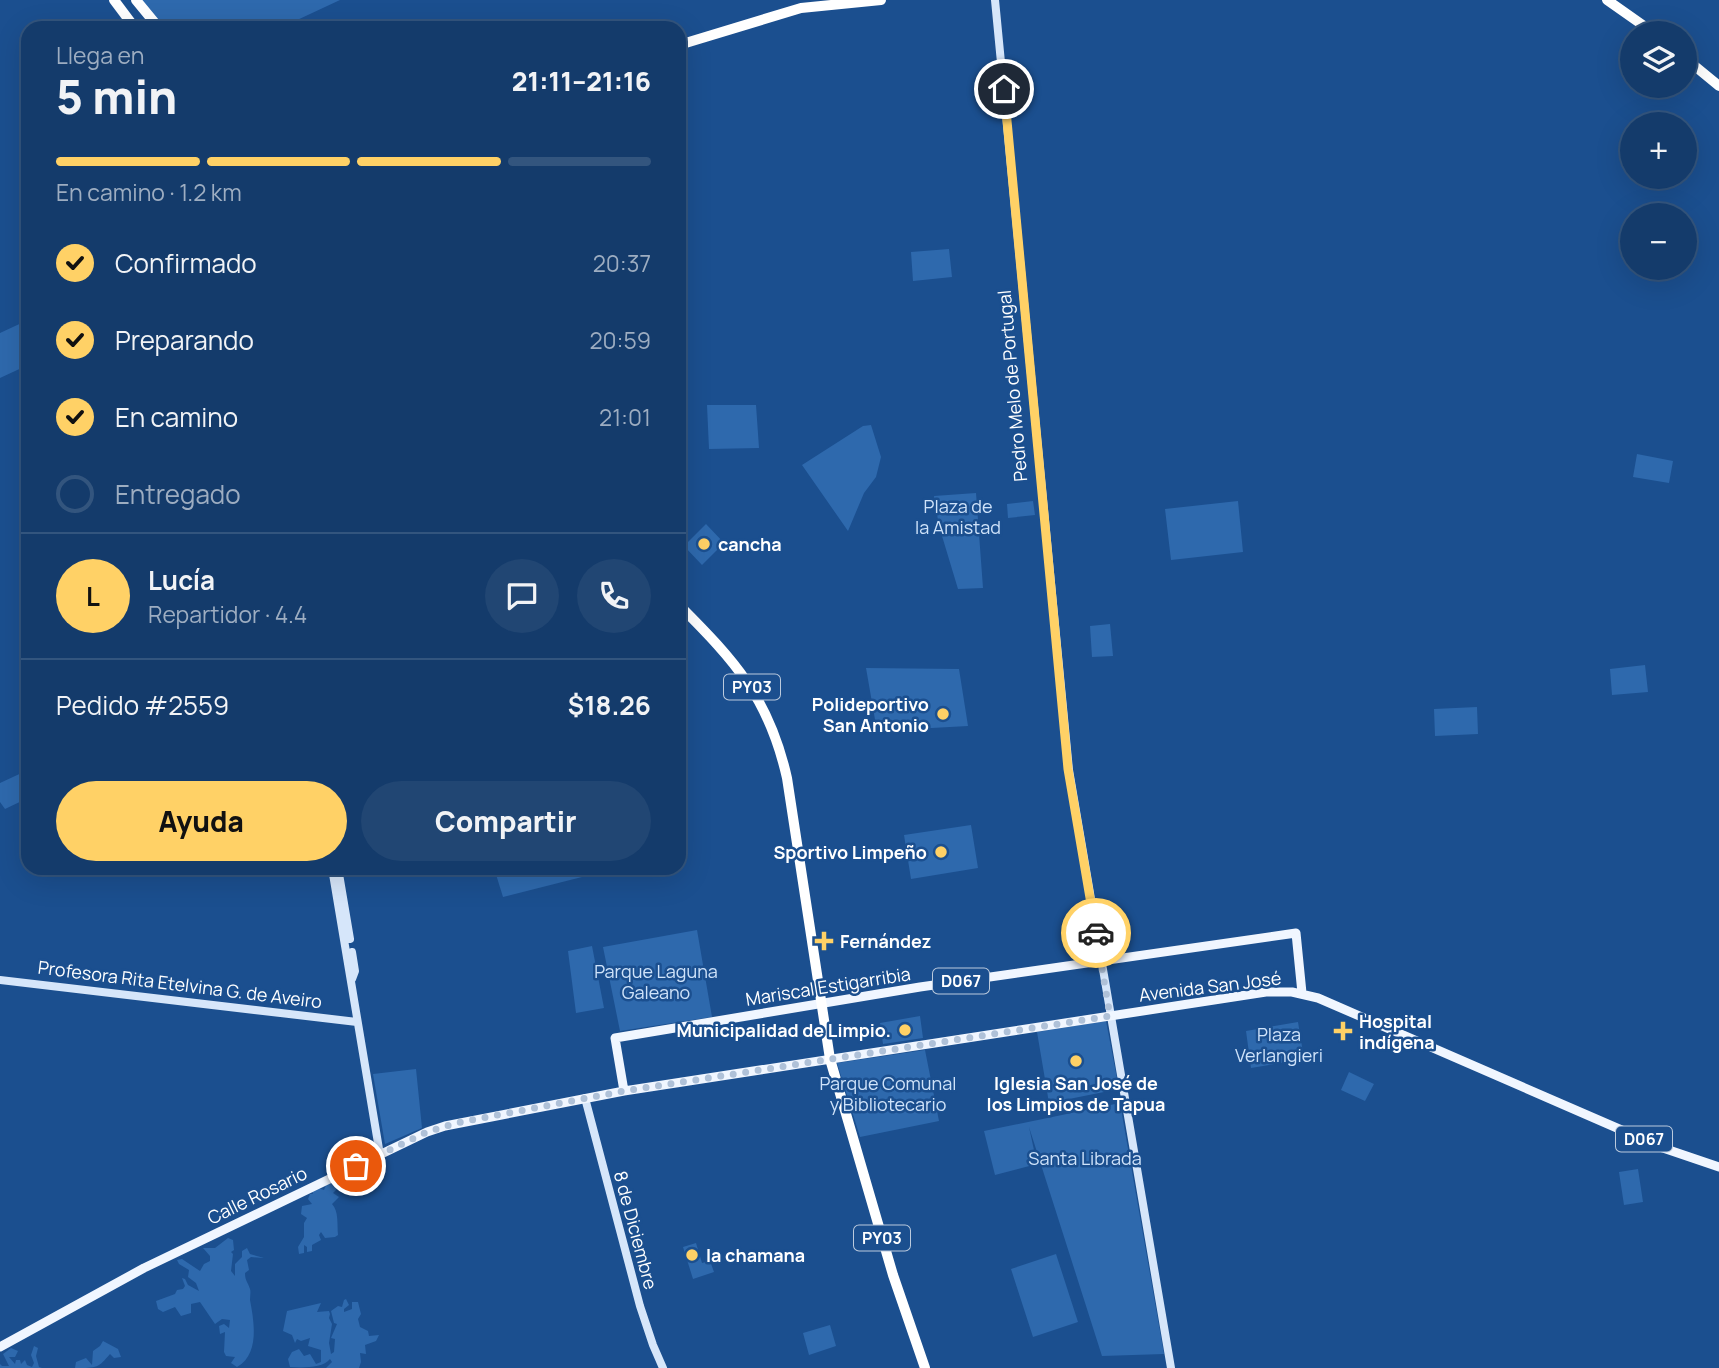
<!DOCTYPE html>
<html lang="es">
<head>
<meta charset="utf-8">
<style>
	body { margin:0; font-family:Manrope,sans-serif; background:#214673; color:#f1f3f6; height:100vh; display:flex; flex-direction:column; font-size:26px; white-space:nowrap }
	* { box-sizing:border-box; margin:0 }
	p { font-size:23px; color:#9dadc1 }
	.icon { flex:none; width:38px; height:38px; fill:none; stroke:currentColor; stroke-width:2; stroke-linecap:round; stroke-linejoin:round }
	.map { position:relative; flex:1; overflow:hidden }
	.drawer { position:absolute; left:21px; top:21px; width:665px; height:854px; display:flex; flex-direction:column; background:#143b6b; border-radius:21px; box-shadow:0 7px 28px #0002,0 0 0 2px #33557e }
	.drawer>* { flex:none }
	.buttons { position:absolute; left:1620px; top:21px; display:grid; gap:14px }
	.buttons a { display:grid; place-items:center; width:77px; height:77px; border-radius:50%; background:#143b6b; box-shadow:0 7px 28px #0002,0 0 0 2px #33557e; font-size:35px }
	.pin { position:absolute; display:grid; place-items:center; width:60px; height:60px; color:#fff; margin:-30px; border:4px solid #fff; border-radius:50%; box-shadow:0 2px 7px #0007 }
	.courier { position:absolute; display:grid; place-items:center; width:70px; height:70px; margin:-35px; border:5px solid #ffd166; border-radius:50%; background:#fff; color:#222; box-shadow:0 2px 9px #0007 }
	.headline em { font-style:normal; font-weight:800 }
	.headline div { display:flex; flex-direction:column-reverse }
	.headline { display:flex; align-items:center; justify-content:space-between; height:119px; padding:0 35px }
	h1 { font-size:46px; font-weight:800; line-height:52px }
	.bar { display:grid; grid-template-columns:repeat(4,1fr); gap:10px 7px; align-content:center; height:84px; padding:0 35px }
	.bar i { height:9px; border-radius:5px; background:#33557e }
	.bar .active { background:#ffd166 }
	.bar p { grid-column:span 4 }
	.line { display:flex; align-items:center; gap:18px; padding:0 35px; border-top:2px solid #33557e }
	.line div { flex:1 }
	.round { display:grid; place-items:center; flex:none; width:74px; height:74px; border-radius:37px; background:#214673 }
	ol { padding:0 35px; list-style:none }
	li { display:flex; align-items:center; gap:21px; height:77px }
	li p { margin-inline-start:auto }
	li .icon { padding:7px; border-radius:50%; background:#ffd166; color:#111; stroke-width:4 }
	li:last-child { color:#9dadc1 }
	li i { width:38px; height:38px; border:4px solid #33557e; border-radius:50% }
	.primary-button { display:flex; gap:14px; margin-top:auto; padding:14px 35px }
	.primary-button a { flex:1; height:80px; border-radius:42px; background:#ffd166; color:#111; font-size:28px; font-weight:800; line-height:80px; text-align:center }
	.primary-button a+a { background:#214673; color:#f1f3f6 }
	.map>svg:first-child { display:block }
	.green { fill:#2e69ad }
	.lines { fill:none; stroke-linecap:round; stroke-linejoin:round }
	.secondary { stroke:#d6e6fa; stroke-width:8 }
	.primary { stroke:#f0f6ff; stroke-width:9 }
	.highway { stroke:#fff; stroke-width:10 }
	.done { stroke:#afc1d8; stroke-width:7; stroke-dasharray:0 12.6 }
	.route { stroke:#ffd166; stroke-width:9 }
	.poi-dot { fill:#ffd166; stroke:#1b4f8f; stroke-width:2.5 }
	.labels { text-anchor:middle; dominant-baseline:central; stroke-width:5; stroke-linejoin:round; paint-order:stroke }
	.shield { fill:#1b4f8f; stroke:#bbcadd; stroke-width:2 }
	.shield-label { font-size:16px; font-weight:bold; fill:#fff }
	.street-label { font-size:18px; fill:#fff; stroke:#1b4f8f }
	.park-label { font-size:18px; fill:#cfe3fa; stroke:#1b4f8f }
	.poi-label { font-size:18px; font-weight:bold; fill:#fff; stroke:#1b4f8f; text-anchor:start }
</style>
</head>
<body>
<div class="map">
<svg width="1719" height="1368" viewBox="0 0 1719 1368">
	<rect width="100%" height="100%" fill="#1b4f8f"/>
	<path class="green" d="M 142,0 L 340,0 L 280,28 L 163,28 Z
		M 949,249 L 952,277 L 913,281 L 911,252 Z
		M 28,320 L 28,365 L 0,378 L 0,333 Z
		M 707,405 L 756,405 L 759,448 L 709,449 Z
		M 871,425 L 881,457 L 876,477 L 864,493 L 848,531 L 802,465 L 863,426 Z
		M 1637,454 L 1673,461 L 1669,483 L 1633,477 Z
		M 976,493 L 983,588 L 958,589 L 939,526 L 934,496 Z
		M 1033,501 L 1035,515 L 1008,518 L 1007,504 Z
		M 1238,501 L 1243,552 L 1171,560 L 1165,509 Z
		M 706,524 L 724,543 L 702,565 L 684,546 Z
		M 1110,624 L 1113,656 L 1092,657 L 1090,626 Z
		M 1645,665 L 1648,692 L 1612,695 L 1610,669 Z
		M 866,668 L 959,669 L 968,726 L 877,731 Z
		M 1477,707 L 1478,734 L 1435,736 L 1434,709 Z
		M 28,770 L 28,798 L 5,809 L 0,802 L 0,783 Z
		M 971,825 L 978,868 L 911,879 L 904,835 Z
		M 494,868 L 580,868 L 582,877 L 503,897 Z
		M 697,930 L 712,1017 L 620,1031 L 603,947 Z
		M 592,946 L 604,1008 L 576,1013 L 568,951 Z
		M 920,1016 L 923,1038 L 883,1044 L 880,1023 Z
		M 1106,1021 L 1119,1089 L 1049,1103 L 1037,1032 Z
		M 1298,1022 L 1304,1059 L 1251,1068 L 1246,1031 Z
		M 925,1050 L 939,1121 L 860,1137 L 837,1063 Z
		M 416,1069 L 422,1128 L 385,1144 L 373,1074 Z
		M 1349,1072 L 1374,1084 L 1365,1101 L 1341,1090 Z
		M 1120,1103 L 1164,1354 L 1102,1356 L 1029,1127 L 1037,1164 L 995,1175 L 984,1131 Z
		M 1638,1169 L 1643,1202 L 1624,1205 L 1619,1172 Z
		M 334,1181 L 337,1189 L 333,1193 L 339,1197 L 332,1204 C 339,1211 337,1225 338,1235 L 335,1237 L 325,1238 L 321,1232 L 319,1235 L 321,1240 L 312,1245 L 312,1251 L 307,1252 L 307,1247 L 304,1245 L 304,1253 L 299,1254 L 298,1247 L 304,1237 L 304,1223 L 307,1218 L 301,1214 L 302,1206 L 312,1204 L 308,1199 L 310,1194 L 313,1194 L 312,1191 L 318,1188 L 324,1190 L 326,1185 Z
		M 228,1238 L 233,1240 L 234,1250 L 231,1252 L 233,1254 L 231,1271 L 235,1276 L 235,1264 L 242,1257 L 242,1251 L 247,1248 L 250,1254 L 264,1258 L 251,1257 L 247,1260 L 249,1270 L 245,1273 C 245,1281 248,1282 250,1289 C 251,1292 250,1296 250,1300 C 254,1321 260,1354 237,1367 L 231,1363 L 235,1357 L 226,1356 L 224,1352 L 225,1332 L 220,1334 L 219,1326 L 224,1324 L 229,1328 L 230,1320 L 222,1319 L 215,1324 L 200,1302 L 191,1304 L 191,1313 L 181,1316 L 175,1307 L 163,1312 L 158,1309 L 156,1301 L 175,1294 L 177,1290 L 183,1289 L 185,1286 L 182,1278 L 185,1279 L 188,1285 L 199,1291 L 196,1283 L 188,1277 L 189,1270 L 179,1264 L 177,1260 L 182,1259 L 200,1271 L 204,1264 L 210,1261 L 210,1256 L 203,1248 L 215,1248 Z
		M 696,1243 L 702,1263 L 710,1261 L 714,1272 L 693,1279 L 683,1247 Z
		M 1056,1254 L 1078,1322 L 1033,1337 L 1011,1269 Z
		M 346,1299 L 349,1305 L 344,1309 L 344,1312 L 352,1309 L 352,1302 L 358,1302 L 361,1314 L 358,1319 L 360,1327 L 368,1331 L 369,1336 L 379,1335 L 376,1341 L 365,1345 L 366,1354 L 360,1353 L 361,1362 L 359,1368 L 326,1368 L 332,1362 L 330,1359 C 323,1368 303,1368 290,1367 L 288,1359 L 292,1352 L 299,1349 L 304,1356 L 310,1354 L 316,1364 L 321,1362 L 321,1350 L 308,1346 L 310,1338 L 301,1341 L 297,1339 L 295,1343 L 292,1335 L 283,1331 L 287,1311 L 321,1303 L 317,1312 L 329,1311 L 330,1314 L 329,1318 L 332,1324 L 329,1343 L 331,1354 L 334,1352 L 335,1339 L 331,1338 L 337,1324 L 334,1323 L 331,1311 L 338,1306 L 342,1307 L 344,1300 Z
		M 830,1325 L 836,1346 L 809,1355 L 803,1333 Z
		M 103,1341 L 118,1349 L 121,1357 L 114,1358 L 110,1354 C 98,1368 98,1368 75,1368 L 76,1362 L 86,1358 L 92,1365 L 93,1351 L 100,1346 Z
		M 34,1346 L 38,1348 L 36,1356 L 39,1367 L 42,1368 L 0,1368 L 0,1364 L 2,1366 L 9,1366 L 3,1354 L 11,1348 L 18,1351 L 15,1357 L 9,1357 L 15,1364 L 16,1360 L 20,1360 L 21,1364 L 25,1360 L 27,1365 L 32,1367 L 34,1363 L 31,1355 Z"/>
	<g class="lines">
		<path class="secondary" d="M 995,0 L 1069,770 L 1171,1368
			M 332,868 L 380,1155
			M 338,868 L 350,939
			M 352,952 L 355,971 L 352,979
			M 0,980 L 357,1022
			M 585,1098 L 640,1306 L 653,1345 L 663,1368"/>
		<path class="primary" d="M 624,1091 L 615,1038 L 920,987 L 1296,933 L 1302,993
			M 0,1347 L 144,1268 L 427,1132 L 445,1126 L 624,1091 L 1266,992 L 1292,992 L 1318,998 L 1663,1148 L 1719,1167"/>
		<path class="highway" d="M 114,0 L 135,28
			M 136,0 L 159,28
			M 1607,0 L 1654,33
			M 679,45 L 801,8 L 881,0
			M 1685,58 L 1719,86
			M 679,605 C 735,661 769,698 787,778 L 830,1059 L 893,1275 L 925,1368"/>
	</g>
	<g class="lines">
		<path class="done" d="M 356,1166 L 427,1132 L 456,1123 L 624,1091 L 1110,1016 L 1096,933"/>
		<path class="route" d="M 1004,89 L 1068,769 L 1096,933"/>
	</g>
	<g class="poi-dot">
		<circle cx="704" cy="544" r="7"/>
		<circle cx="943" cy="714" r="7"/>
		<circle cx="941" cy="852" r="7"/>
		<path d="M820.5 930.5h7v7h7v7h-7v7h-7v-7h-7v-7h7z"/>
		<circle cx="905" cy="1030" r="7"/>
		<path d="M1339.5 1020.5h7v7h7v7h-7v7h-7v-7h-7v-7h7z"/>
		<circle cx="1076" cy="1061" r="7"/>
		<circle cx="692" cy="1255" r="7"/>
	</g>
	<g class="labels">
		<g class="shield">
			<rect x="724" y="674.5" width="56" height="25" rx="5"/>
			<rect x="933" y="968.5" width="56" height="25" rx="5"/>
			<rect x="1616" y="1126.5" width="56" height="25" rx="5"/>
			<rect x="854" y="1225.5" width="56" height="25" rx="5"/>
		</g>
		<g class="shield-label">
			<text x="752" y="687">PY03</text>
			<text x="961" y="981">D067</text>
			<text x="1644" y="1139">D067</text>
			<text x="882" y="1238">PY03</text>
		</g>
		<g class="street-label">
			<text transform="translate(1012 386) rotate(-95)">Pedro Melo de Portugal</text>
			<text transform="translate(180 984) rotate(7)">Profesora Rita Etelvina G. de Aveiro</text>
			<text transform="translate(828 986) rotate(-9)">Mariscal Estigarribia</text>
			<text transform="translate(1210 986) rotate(-7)">Avenida San José</text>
			<text transform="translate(257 1195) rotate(-26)">Calle Rosario</text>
			<text transform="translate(636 1230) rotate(75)">8 de Diciembre</text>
		</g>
		<g class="park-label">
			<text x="958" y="506">Plaza de<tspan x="958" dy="21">la Amistad</tspan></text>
			<text x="656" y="971">Parque Laguna<tspan x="656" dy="21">Galeano</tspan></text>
			<text x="1279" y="1034">Plaza<tspan x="1279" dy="21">Verlangieri</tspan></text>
			<text x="888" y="1083">Parque Comunal<tspan x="888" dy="21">y Bibliotecario</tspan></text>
			<text x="1085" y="1158">Santa Librada</text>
		</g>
		<g class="poi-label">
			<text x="718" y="544">cancha</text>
			<text x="929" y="704" text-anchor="end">Polideportivo<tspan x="929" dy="21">San Antonio</tspan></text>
			<text x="927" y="852" text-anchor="end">Sportivo Limpeño</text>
			<text x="840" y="941">Fernández</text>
			<text x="1359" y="1021">Hospital<tspan x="1359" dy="21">indígena</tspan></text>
			<text x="891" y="1030" text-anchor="end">Municipalidad de Limpio.</text>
			<text x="1076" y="1083" text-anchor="middle">Iglesia San José de<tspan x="1076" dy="21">los Limpios de Tapua</tspan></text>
			<text x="706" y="1255">la chamana</text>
		</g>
	</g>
</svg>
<div class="buttons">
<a><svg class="icon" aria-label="layers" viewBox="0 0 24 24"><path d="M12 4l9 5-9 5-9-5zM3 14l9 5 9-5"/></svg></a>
<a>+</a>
<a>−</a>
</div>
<div class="pin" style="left:356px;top:1166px;background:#ea580c"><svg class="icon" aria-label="bag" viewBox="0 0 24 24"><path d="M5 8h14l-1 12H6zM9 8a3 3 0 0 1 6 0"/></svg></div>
<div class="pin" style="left:1004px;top:89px;background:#1f2937"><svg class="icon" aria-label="home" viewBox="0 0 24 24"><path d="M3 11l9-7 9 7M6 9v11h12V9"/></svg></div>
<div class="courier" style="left:1096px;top:933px"><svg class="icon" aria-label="car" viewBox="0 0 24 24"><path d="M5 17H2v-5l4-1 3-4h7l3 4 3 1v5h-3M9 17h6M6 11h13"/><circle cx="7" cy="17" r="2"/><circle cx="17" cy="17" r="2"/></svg></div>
<section class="drawer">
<div class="headline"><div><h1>5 min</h1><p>Llega en</p></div><em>21:11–21:16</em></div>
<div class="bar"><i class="active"></i><i class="active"></i><i class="active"></i><i></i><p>En camino · 1.2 km</p></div>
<ol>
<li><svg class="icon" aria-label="check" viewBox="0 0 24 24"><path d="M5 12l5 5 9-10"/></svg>Confirmado<p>20:37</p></li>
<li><svg class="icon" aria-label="check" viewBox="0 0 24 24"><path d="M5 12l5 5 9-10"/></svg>Preparando<p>20:59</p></li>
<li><svg class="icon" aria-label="check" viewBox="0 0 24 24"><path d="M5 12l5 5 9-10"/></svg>En camino<p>21:01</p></li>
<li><i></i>Entregado</li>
</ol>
<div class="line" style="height:126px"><b class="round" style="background:#ffd166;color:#111">L</b><div><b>Lucía</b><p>Repartidor · 4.4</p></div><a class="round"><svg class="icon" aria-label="chat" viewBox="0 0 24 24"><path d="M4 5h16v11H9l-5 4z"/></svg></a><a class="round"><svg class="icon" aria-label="phone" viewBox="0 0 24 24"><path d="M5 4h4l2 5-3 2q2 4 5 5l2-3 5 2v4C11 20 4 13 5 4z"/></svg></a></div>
<div class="line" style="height:91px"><div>Pedido #2559</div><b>$18.26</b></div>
<div class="primary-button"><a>Ayuda</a><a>Compartir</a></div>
</section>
</div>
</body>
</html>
